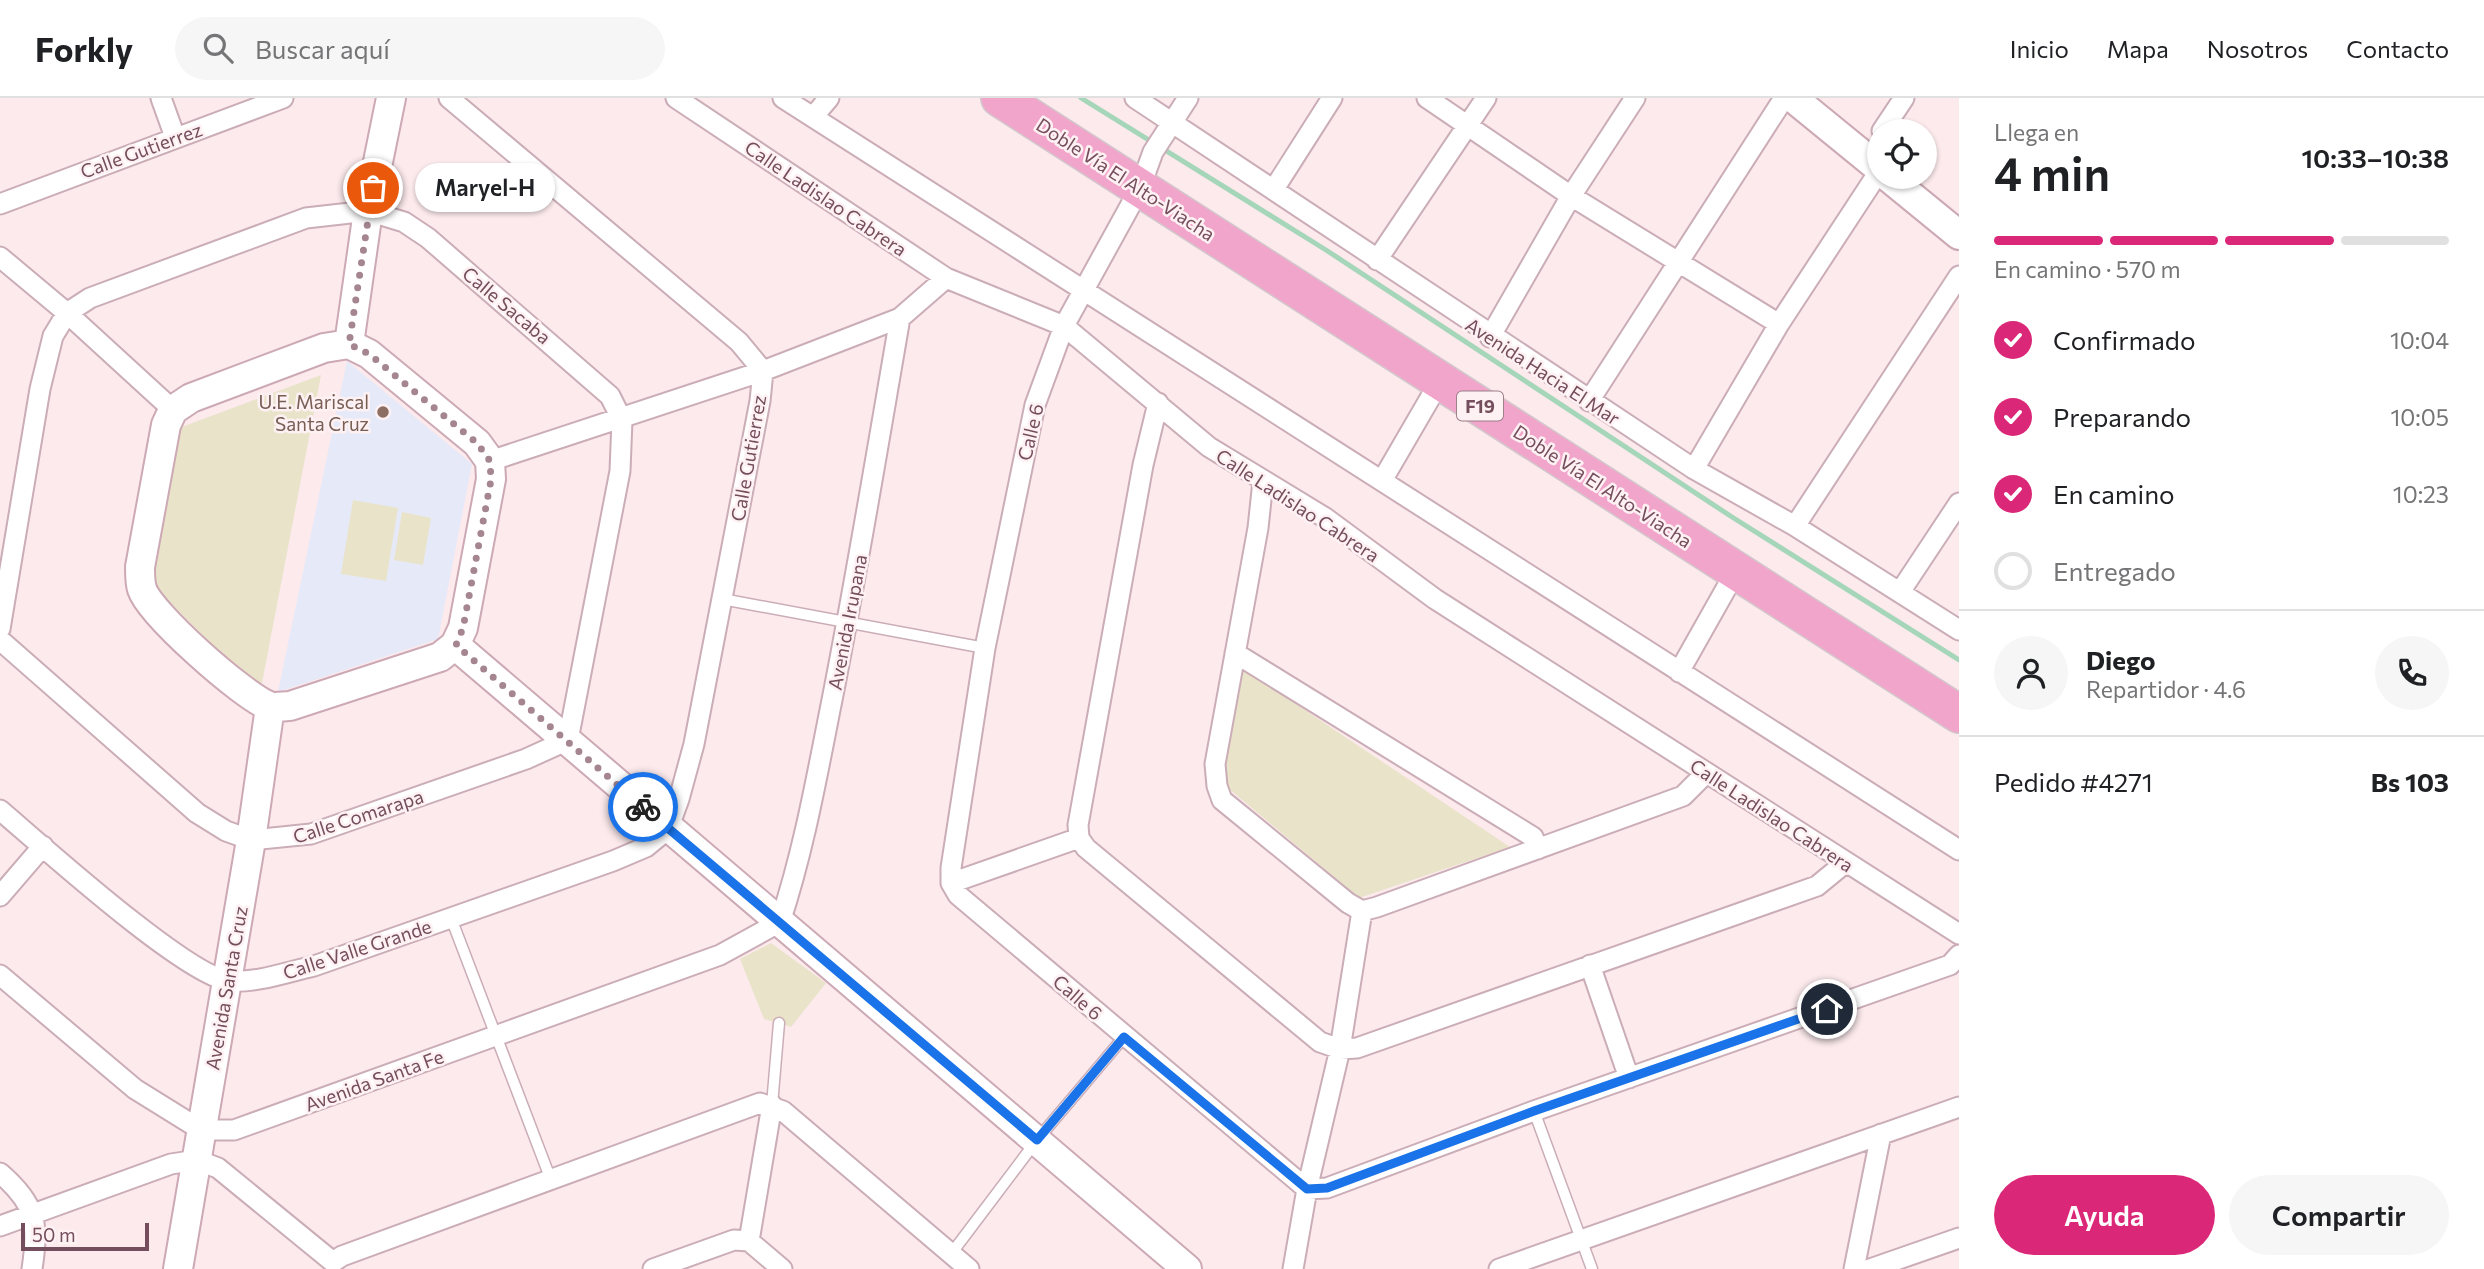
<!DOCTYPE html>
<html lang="es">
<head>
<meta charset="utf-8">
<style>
	body { margin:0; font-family:Commissioner,sans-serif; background:#f6f6f6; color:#202124; height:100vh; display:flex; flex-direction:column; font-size:26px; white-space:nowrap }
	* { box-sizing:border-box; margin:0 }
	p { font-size:23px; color:#757577 }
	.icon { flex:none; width:38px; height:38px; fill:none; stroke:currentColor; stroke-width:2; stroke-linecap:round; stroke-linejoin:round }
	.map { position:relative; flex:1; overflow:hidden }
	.sheet { display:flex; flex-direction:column; background:#fff; width:525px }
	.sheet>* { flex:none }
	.tools { position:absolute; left:1867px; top:21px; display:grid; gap:14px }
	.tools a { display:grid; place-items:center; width:70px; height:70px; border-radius:50%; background:#fff; box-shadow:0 2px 5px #0004; font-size:35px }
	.scale { position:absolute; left:21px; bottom:18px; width:128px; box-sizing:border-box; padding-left:7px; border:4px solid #754e5e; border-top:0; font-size:19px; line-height:24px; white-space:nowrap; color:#754e5e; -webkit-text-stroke:5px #fef1f3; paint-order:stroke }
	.pin { position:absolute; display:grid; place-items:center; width:60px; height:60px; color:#fff; margin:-30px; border:4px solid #fff; border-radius:50%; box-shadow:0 2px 7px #0007 }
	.courier { position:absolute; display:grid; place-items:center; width:70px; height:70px; margin:-35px; border:5px solid #1a73e8; border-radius:50%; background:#fff; color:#222; box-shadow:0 2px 9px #0007 }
	.bubble { position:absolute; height:49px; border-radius:24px; background:#fff; box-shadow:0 2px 5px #0004; font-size:23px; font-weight:600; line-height:49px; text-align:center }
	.head em { font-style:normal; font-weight:600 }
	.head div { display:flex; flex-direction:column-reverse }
	.head { display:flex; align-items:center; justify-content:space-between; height:119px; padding:0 35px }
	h1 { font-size:46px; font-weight:600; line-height:52px }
	.bar { display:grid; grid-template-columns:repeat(4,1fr); gap:10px 7px; align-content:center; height:84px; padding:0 35px }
	.bar i { height:9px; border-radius:5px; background:#e0e0e0 }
	.bar .active { background:#db2777 }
	.bar p { grid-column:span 4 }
	.line { display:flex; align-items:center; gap:18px; padding:0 35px; border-top:2px solid #e0e0e0 }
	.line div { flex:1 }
	.round { display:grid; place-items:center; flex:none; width:74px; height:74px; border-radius:37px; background:#f6f6f6 }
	ol { padding:0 35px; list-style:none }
	li { display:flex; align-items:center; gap:21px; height:77px }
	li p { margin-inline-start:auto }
	li .icon { padding:7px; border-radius:50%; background:#db2777; color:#fff; stroke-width:4 }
	li:last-child { color:#757577 }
	li i { width:38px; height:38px; border:4px solid #e0e0e0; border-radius:50% }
	.cta { display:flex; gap:14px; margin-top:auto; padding:14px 35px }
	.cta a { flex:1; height:80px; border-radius:42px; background:#db2777; color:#fff; font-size:28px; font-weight:600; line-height:80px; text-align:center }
	.cta a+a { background:#f6f6f6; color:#202124 }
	header { display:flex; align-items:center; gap:42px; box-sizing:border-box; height:98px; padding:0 35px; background:#fff; border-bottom:2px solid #e0e0e0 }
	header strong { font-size:33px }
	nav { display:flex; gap:38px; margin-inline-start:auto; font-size:24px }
	.search { width:490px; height:63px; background:#f6f6f6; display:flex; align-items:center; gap:18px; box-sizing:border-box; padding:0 24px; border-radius:38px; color:#757577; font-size:26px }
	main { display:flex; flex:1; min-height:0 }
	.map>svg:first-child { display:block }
	.education { fill:#e6e9f8 }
	.green { fill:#e9e4c9 }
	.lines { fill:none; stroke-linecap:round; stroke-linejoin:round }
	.stream { stroke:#a6d6b9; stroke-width:5 }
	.lane-casing { stroke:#cbadb7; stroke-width:13 }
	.street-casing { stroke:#cbadb7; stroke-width:23 }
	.secondary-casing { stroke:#cca9b4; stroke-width:32 }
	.highway-casing { stroke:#d3c6cb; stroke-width:40 }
	.lane { stroke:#fff; stroke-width:10 }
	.street { stroke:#fff; stroke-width:19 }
	.secondary { stroke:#fff; stroke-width:28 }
	.highway { stroke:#f2a5cb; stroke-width:37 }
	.done { stroke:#a48590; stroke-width:7; stroke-dasharray:0 12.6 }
	.route { stroke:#1a73e8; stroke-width:9 }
	.education-dot { fill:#8d6e63; stroke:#fef1f3; stroke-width:2.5 }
	.labels { text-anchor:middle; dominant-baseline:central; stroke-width:5; stroke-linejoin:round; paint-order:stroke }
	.shield { fill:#fef1f3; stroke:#9e7f8b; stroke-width:2 }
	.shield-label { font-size:18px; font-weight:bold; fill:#754e5e }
	.street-label { font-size:19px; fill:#754e5e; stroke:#fef1f3 }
	.education-label { font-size:19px; fill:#785e54; stroke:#fef1f3; text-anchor:end }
</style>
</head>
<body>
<header>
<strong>Forkly</strong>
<div class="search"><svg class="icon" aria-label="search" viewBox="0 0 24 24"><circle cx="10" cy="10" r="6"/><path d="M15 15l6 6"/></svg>Buscar aquí</div>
<nav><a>Inicio</a><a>Mapa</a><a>Nosotros</a><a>Contacto</a></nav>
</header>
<main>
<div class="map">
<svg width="1959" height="1171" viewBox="0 0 1959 1171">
	<rect width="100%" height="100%" fill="#fceaed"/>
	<path class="education" d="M 347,263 L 472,366 L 438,541 L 278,594 Z"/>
	<path class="green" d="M 321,277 L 262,585 L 253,586 L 150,486 L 179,330 Z
		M 353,402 L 398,410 L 386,483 L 341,476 Z
		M 402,414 L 431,420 L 423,467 L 394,462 Z
		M 1242,570 L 1510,749 L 1359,800 L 1222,685 Z
		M 771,845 L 826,885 L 791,929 L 764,921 L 740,861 Z"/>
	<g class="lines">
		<path class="stream" d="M 1081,0 L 1326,152 L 1732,419 L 1959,562"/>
		<defs>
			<path id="lane" d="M 722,501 L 985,550
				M 451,820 L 551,1082
				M 772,1007 L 779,925
				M 1534,1013 L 1592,1171
				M 951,1156 L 1037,1042 L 1124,939"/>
			<path id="street" d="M 161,0 L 175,39
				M 676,0 L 946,180 L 1064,228 L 1209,349 L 1324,419 L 1435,501 L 1959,836
				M 783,0 L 1959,752
				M 1135,0 L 1694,371 L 1795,428 L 1959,532
				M 1188,0 L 1153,54 L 1140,90 L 1064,228 L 1035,307 L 985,550 L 951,770 L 951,785 L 958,797 L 1307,1091 L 1327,1090 L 1534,1013 L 1950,867 L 1959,857
				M 1427,0 L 1571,98 L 1779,226
				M 813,19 L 829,0
				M 1882,33 L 1904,0
				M 1274,91 L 1332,0
				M 0,106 L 283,0
				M 0,159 L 67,215 L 173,312
				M 1377,162 L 1486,0
				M 1490,239 L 1571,98 L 1635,0
				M 1589,303 L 1784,0
				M 1158,305 L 1143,367 L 1078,727 L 1079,740 L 1086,750 L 1320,944 L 1340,951 L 1357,950 L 1817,788 L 1845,765
				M 490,363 L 763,273 L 900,220 L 946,180
				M 1694,371 L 1779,226 L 1880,72
				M 1383,381 L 1440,283
				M 1263,383 L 1258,430 L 1215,666 L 1217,688 L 1222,702 L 1348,805 L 1362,813 L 1377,809 L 1683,698 L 1706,675
				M 1795,428 L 1959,178
				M 1900,494 L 1959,405
				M 0,531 L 40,291 L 53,238 L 67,215 L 90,200 L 306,120 L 368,113 L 404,124 L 428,140 L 610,298 L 622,322 L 620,373 L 568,642 L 526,661 L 311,736 L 251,742 L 226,733 L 197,715 L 0,542
				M 1235,555 L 1533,739 L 1538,751
				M 1679,574 L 1736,473
				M 0,712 C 39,745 188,880 230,883 C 257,885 287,874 314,868 L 613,763 L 646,749 L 668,731 L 679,701 L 694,646 L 760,303 L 763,273 L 739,244 L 449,0
				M 951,785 L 1079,740
				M 0,798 L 43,748
				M 1590,867 L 1629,980
				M 0,877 L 135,991 L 201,1032 L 234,1032 L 720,857 L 780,824 C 804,752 817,677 832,602 C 857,475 878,347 900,220
				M 0,1075 C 36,1106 39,1125 32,1171
				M 0,1128 L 171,1066 L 197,1062 L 218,1070 L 333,1164 L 342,1158 L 760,1005 L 783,1013 L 969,1171
				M 749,1143 L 772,1007
				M 653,1171 L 734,1142 L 749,1143 L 782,1171
				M 1293,1171 L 1307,1091 L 1340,951 L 1362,813
				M 1499,1171 L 1959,1009
				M 1854,1171 L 1881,1036
				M 1870,1171 L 1959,1140"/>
			<path id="secondary" d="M 1793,0 L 1880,71
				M 1888,79 L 1959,137
				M 349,246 L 369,256 L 477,345 L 490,363 L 491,381 L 463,530 L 455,547 L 440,559 L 290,608 C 283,608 275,610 269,608 C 243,598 150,516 142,491 C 140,485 140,476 140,469 L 166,327 L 173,312 L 191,300 L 324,250 Z
				M 349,246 L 368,113 L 391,0
				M 455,547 L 1187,1171
				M 178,1171 L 251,742 L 270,609"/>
			<path id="highway" d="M 1000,0 L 1959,616"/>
		</defs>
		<use href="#lane" class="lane-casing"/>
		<use href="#street" class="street-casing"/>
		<use href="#secondary" class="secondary-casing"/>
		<use href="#highway" class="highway-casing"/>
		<use href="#lane" class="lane"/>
		<use href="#street" class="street"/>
		<use href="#secondary" class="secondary"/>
		<use href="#highway" class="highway"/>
	</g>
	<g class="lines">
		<path class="done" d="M 373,90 L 349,246 L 369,256 L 477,345 L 490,363 L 491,382 L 463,530 L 456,547 L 643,709"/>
		<path class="route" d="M 643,709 L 1037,1042 L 1124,939 L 1307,1091 L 1327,1090 L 1534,1013 L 1827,911"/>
	</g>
	<circle class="education-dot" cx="383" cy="314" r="7"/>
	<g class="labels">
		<rect class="shield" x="1457" y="293.5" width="46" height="29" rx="5"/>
		<g class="shield-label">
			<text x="1480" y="308">F19</text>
		</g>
		<g class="street-label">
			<text transform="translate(141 52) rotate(-20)">Calle Gutierrez</text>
			<text transform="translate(1126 81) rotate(33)">Doble Vía El Alto-Viacha</text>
			<text transform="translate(826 100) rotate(34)">Calle Ladislao Cabrera</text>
			<text transform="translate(507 207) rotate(40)">Calle Sacaba</text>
			<text transform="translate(1543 273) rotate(33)">Avenida Hacia El Mar</text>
			<text transform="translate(1030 334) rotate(-77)">Calle 6</text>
			<text transform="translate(748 360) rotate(-80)">Calle Gutierrez</text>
			<text transform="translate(1603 388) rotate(33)">Doble Vía El Alto-Viacha</text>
			<text transform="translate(1298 407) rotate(33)">Calle Ladislao Cabrera</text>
			<text transform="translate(847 524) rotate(-79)">Avenida Irupana</text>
			<text transform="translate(1772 717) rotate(33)">Calle Ladislao Cabrera</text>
			<text transform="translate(358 718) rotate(-18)">Calle Comarapa</text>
			<text transform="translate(357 851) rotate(-18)">Calle Valle Grande</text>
			<text transform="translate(226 890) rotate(-80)">Avenida Santa Cruz</text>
			<text transform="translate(1078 899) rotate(41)">Calle 6</text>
			<text transform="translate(374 982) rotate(-20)">Avenida Santa Fe</text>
		</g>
		<g class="education-label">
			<text x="369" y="303">U.E. Mariscal<tspan x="369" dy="22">Santa Cruz</tspan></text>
		</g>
	</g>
</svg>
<div class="tools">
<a><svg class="icon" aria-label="locate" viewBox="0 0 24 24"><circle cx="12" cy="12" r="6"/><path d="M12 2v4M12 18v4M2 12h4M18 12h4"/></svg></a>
</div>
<div class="scale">50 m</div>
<div class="pin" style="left:373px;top:90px;background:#ea580c"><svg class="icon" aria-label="bag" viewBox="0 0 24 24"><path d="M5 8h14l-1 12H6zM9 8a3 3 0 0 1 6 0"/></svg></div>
<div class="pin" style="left:1827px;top:911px;background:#1f2937"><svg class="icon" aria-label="home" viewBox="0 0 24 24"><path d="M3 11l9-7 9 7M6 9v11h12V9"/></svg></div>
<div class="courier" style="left:643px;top:709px"><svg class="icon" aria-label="bike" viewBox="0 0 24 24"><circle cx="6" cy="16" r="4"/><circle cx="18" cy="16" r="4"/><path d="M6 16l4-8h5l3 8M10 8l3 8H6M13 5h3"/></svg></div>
<div class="bubble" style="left:415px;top:65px;width:140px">Maryel-H</div>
</div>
<section class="sheet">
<div class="head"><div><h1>4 min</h1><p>Llega en</p></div><em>10:33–10:38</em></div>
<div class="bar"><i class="active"></i><i class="active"></i><i class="active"></i><i></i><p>En camino · 570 m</p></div>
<ol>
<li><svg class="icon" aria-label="check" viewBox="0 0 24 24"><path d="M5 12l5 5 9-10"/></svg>Confirmado<p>10:04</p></li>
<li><svg class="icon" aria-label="check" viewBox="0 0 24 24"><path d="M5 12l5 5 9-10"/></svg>Preparando<p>10:05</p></li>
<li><svg class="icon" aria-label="check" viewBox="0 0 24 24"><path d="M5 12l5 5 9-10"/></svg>En camino<p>10:23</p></li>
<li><i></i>Entregado</li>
</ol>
<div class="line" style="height:126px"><a class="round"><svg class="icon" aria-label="person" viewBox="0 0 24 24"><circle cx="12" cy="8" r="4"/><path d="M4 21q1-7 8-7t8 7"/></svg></a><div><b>Diego</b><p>Repartidor · 4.6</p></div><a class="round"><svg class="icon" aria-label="phone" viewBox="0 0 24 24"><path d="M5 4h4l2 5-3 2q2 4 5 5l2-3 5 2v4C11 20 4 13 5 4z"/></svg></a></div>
<div class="line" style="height:91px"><div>Pedido #4271</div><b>Bs 103</b></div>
<div class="cta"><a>Ayuda</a><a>Compartir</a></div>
</section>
</main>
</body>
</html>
